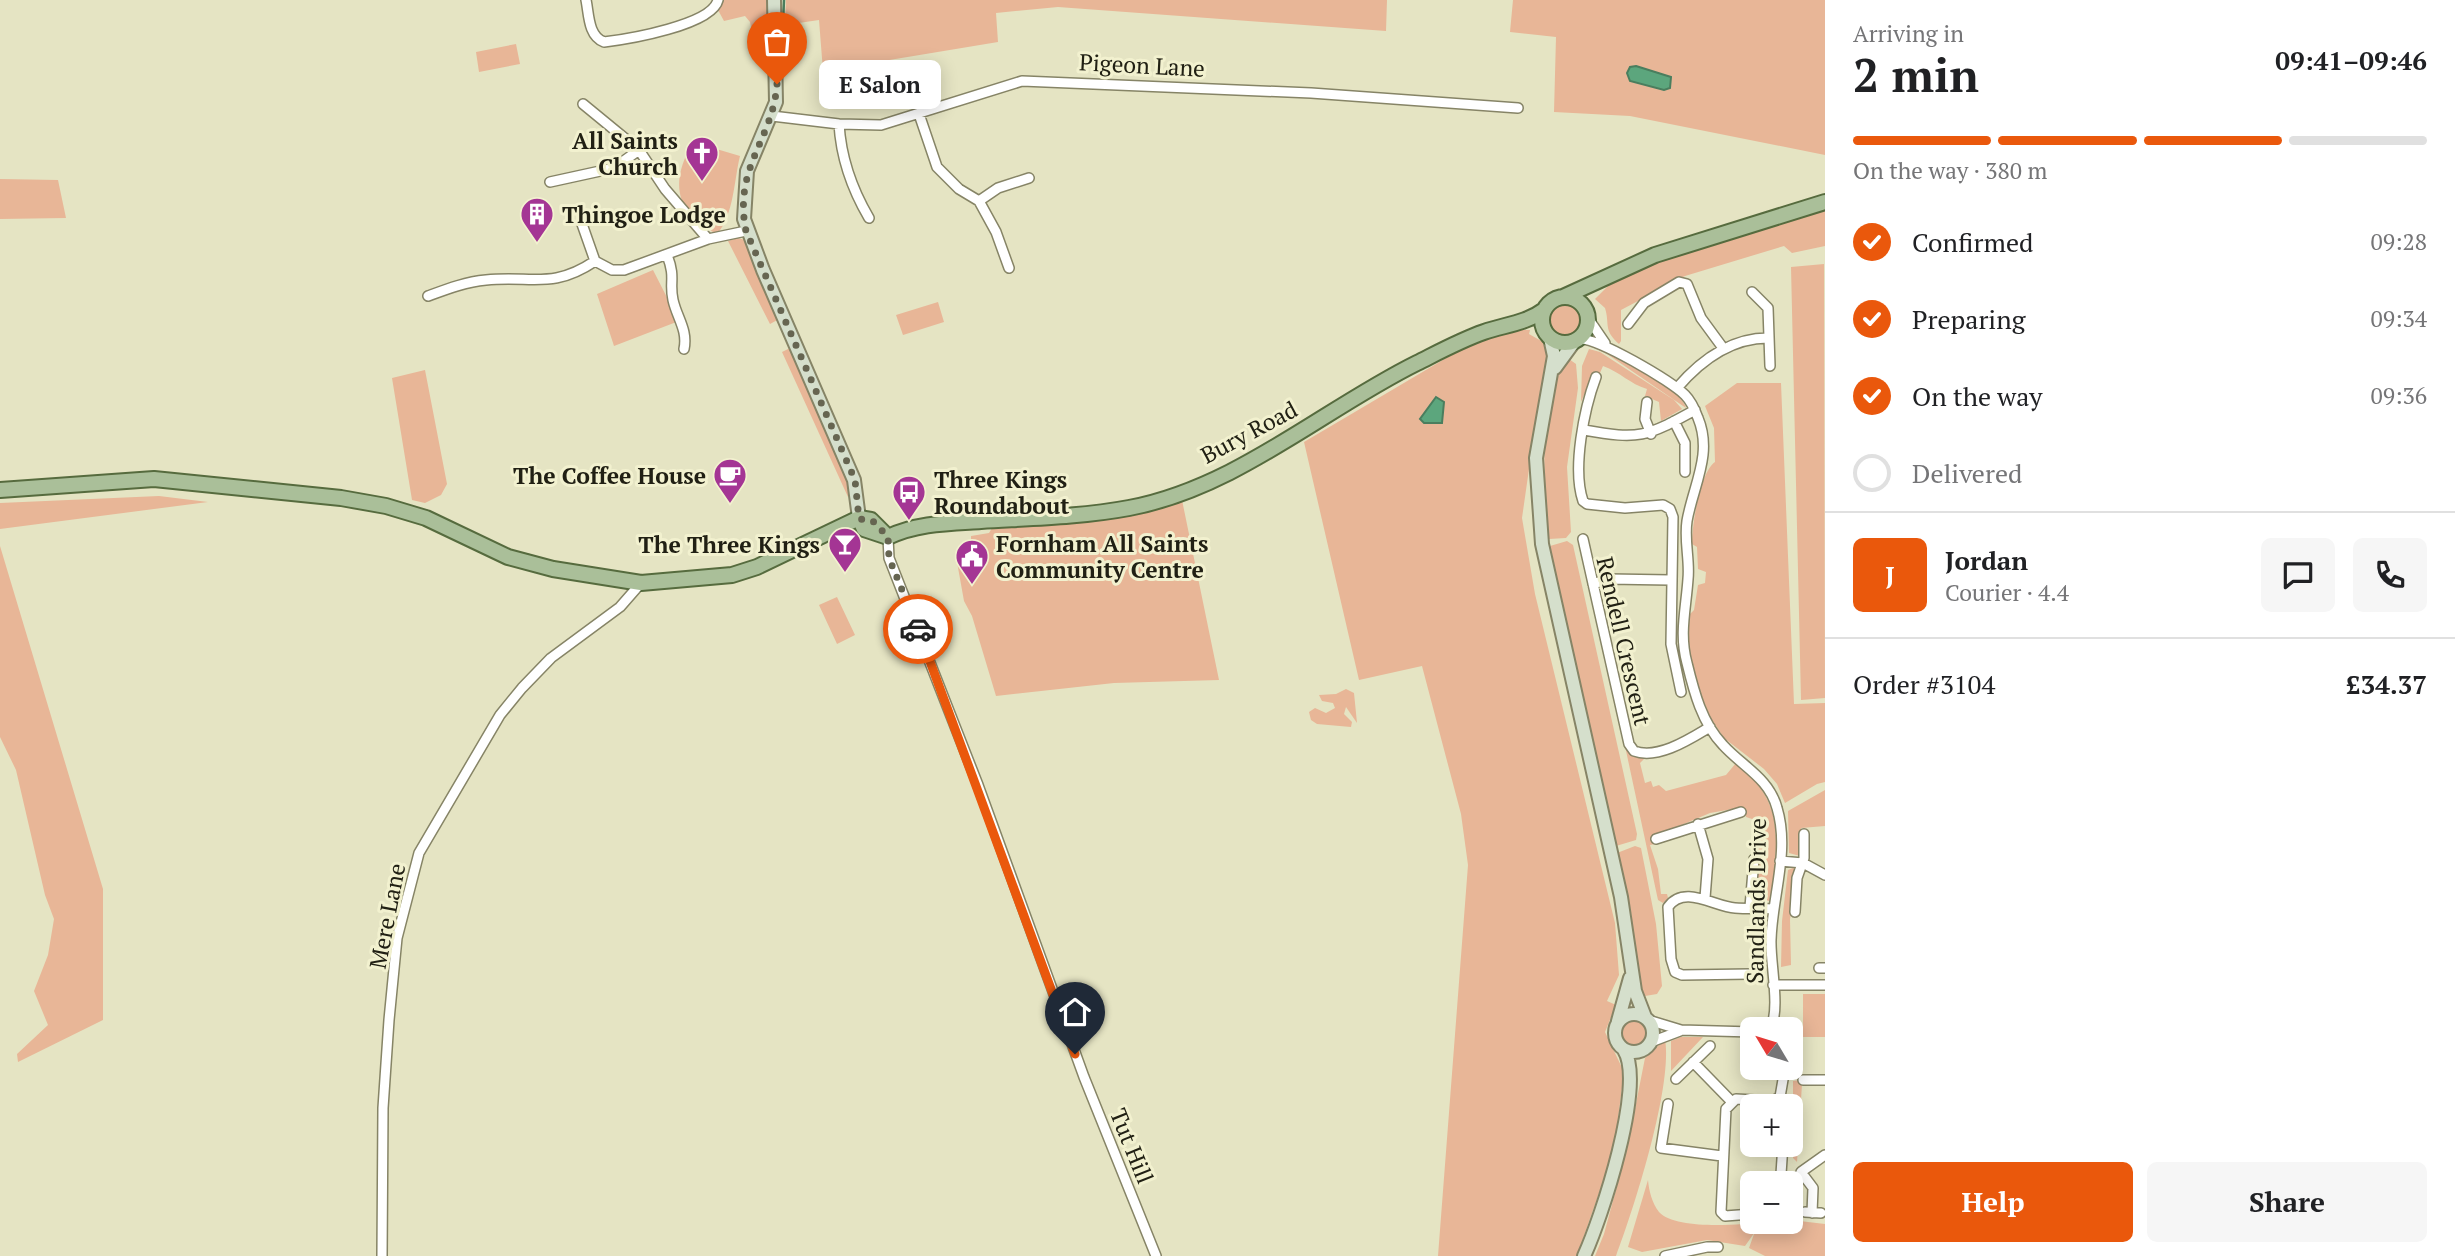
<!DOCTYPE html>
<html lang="en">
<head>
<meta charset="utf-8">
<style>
	body { margin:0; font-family:"PT Serif",serif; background:#f6f6f6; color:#202124; height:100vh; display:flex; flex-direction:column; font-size:26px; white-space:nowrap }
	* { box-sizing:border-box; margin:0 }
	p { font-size:23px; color:#757577 }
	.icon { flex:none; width:38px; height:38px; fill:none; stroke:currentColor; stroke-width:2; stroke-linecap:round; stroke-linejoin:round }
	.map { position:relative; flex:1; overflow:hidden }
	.sheet { display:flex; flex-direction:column; background:#fff; width:630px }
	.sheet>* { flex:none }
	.needle { width:46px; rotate:308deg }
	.fabs { position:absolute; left:1740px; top:1017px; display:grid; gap:14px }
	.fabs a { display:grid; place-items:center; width:63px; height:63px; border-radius:10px; background:#fff; box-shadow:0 4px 18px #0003; font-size:35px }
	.pin { position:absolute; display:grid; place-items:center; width:60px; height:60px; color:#fff; margin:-72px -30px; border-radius:50% 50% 50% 0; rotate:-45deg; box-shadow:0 0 7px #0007 }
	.pin .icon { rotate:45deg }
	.courier { position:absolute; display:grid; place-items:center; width:70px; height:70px; margin:-35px; border:5px solid #ea580c; border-radius:50%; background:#fff; color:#222; box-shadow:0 2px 9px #0007 }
	.bubble { position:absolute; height:49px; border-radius:10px; background:#fff; box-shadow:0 4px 18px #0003; font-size:23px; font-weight:800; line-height:49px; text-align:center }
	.headline em { font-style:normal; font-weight:800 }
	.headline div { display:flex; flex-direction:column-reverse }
	.headline { display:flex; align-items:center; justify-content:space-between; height:119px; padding:0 28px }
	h1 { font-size:46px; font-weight:800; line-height:52px }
	.bar { display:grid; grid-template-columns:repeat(4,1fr); gap:10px 7px; align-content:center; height:84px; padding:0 28px }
	.bar i { height:9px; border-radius:5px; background:#e0e0e0 }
	.bar .on { background:#ea580c }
	.bar p { grid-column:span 4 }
	.line { display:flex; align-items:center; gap:18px; padding:0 28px; border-top:2px solid #e0e0e0 }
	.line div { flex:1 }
	.round { display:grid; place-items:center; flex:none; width:74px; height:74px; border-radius:10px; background:#f6f6f6 }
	ol { padding:0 28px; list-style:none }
	li { display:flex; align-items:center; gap:21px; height:77px }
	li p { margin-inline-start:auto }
	li .icon { padding:7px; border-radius:50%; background:#ea580c; color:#fff; stroke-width:4 }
	li:last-child { color:#757577 }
	li i { width:38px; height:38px; border:4px solid #e0e0e0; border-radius:50% }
	.primary-button { display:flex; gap:14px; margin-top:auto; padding:14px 28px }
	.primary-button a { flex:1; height:80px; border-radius:10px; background:#ea580c; color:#fff; font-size:28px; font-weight:800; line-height:80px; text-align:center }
	.primary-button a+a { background:#f6f6f6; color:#202124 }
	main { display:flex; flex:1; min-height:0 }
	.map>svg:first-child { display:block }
	.green { fill:#e8b697 }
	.water { fill:#5ca67d; stroke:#4a7e5e; stroke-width:2 }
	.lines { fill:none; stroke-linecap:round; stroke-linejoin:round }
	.stream { stroke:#4a7e5e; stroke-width:2.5 }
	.street-casing { stroke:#868466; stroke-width:12 }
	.secondary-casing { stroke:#868466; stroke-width:16 }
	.primary-casing { stroke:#566b3e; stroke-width:18 }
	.street { stroke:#fff; stroke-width:9 }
	.secondary { stroke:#d5dfcc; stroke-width:12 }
	.primary { stroke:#aabf99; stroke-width:14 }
	.done { stroke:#666551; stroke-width:7; stroke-dasharray:0 12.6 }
	.route { stroke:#ea580c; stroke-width:9 }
	.labels { text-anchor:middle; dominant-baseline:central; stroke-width:6; stroke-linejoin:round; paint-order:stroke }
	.street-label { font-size:23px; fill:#212014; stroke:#f2f1cf }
	.poi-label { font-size:23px; font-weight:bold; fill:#212014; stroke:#f2f1cf; text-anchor:end }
</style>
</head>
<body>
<main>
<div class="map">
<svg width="1825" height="1256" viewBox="0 0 1825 1256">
	<rect width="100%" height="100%" fill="#e5e4c3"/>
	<path class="green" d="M 721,0 L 774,0 L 771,60 L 758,62 L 750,22 L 745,16 L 724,21 L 718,10 Z
		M 786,0 L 1387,0 L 1386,31 L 1058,7 L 996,13 L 998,42 L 823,71 L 819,20 L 785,25 Z
		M 1513,0 L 1825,0 L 1825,155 L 1630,116 L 1554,112 L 1556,37 L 1510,32 Z
		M 516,44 L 520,64 L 479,72 L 476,52 Z
		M 693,142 L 740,156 C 734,180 734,215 717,234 C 674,212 670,182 693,142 Z
		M 0,179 L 58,180 L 66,218 L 0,219 Z
		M 1825,209 L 1825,246 L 1792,253 L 1784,246 L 1685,276 L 1621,310 L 1621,341 L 1619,344 C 1603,330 1610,324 1605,308 L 1595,299 L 1616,278 L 1636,267 Z
		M 738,238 L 745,240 L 781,318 L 770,324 L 728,241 Z
		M 1824,264 L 1825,698 L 1801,700 L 1791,267 Z
		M 653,270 L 679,321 L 614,346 L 597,294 Z
		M 938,302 L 944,322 L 903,335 L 896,315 Z
		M1548 320a17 17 0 1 1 34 0a17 17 0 1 1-34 0Z
		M 1517,330 L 1530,330 L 1529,334 L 1543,342 L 1547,351 L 1551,352 L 1535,427 L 1522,518 L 1535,594 L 1615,923 L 1619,975 L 1607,1001 L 1616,1005 L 1605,1032 L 1624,1072 L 1614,1150 L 1577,1256 L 1438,1256 L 1468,865 L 1461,814 L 1422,666 L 1359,680 L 1304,442 L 1475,341 Z
		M 1591,343 C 1611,355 1682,388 1686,408 L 1607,354 L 1590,346 Z
		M 792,347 L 851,481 L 848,497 L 782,352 Z
		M 1589,349 L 1600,352 L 1674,400 L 1682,409 L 1661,421 L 1659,402 L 1645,396 L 1647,389 C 1630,384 1620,372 1603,366 L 1599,375 L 1593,373 L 1581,402 L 1582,366 Z
		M 1569,359 L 1576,364 L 1578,388 L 1567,467 L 1571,532 L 1566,538 L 1549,539 C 1544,493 1536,395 1569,359 Z
		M 425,370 L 447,484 L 441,495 L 425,503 L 412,500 L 392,378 Z
		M 1737,383 L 1781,383 L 1794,704 L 1825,703 L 1825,782 L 1817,784 L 1785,803 L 1777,784 L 1764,769 L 1724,738 L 1710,717 L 1693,674 L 1686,627 L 1688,616 L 1694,610 L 1698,585 L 1705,583 L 1706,572 L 1698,569 L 1697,547 L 1692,544 C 1692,525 1700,472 1715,462 L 1714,428 L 1705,406 Z
		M 159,496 L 208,502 L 0,529 L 0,503 Z
		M 1182,500 L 1219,680 L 1114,683 L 996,696 L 972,616 L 964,601 L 957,562 L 971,558 L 971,536 L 989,533 L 992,528 L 1117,518 Z
		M 1567,541 L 1573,545 L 1637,834 L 1636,840 L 1616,846 L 1550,546 Z
		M 0,546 L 103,889 L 103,1020 L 18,1062 L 17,1054 L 48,1025 L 34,991 L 48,955 L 54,919 L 45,895 L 16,770 L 0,737 Z
		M 837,597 L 855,635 L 837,644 L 819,605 Z
		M 1346,689 L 1354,693 L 1357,723 L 1346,707 L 1344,714 L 1352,722 L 1351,727 L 1317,724 L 1311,720 L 1309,712 L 1315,708 L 1326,713 L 1335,708 L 1333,703 L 1322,701 L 1319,695 L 1336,694 Z
		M 1625,746 L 1635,757 L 1646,757 L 1640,763 L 1645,783 L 1651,781 L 1653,787 L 1659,785 L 1666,791 L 1726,775 L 1736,763 C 1787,803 1777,842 1771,901 L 1754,900 L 1758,849 L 1751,848 L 1756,840 L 1755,820 L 1746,817 L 1744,807 L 1710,813 L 1653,837 L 1655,844 L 1650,845 L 1658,869 L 1661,894 L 1667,894 L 1668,898 L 1663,903 L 1658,900 Z
		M 1825,790 L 1825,826 L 1801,828 L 1800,856 L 1789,853 L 1788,811 Z
		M 1635,846 L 1641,848 L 1656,924 L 1662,986 L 1657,994 L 1639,997 L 1631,912 L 1617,853 Z
		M 1793,868 L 1799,868 L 1790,919 L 1791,965 L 1781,967 L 1782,921 L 1788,870 Z
		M 1803,994 L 1825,994 L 1825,1037 L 1803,1037 Z
		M1620 1033a14 14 0 1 1 28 0a14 14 0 1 1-28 0Z
		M 1681,1037 L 1703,1037 L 1671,1071 L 1671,1041 Z
		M 1665,1039 C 1673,1086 1634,1209 1616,1256 L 1595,1256 L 1604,1234 L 1627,1149 L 1645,1058 Z
		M 1801,1080 L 1802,1084 L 1797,1162 L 1793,1158 L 1793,1081 Z
		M 1648,1180 C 1649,1191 1652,1203 1659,1212 C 1675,1230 1740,1225 1762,1222 L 1745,1246 L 1707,1240 L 1642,1252 L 1628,1247 Z
		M 1791,1220 L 1825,1224 L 1825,1256 L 1765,1256 L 1749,1248 L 1754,1234 L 1767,1222 Z"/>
	<path class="water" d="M 1636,66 L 1671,77 L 1670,88 L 1664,90 L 1630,81 L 1627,73 L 1630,67 Z
		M 1436,397 L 1444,402 L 1442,423 L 1424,423 L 1420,419 Z"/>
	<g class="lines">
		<path class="stream" d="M 783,23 L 784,0"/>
		<defs>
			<path id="street" d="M 586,0 C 589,14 588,36 604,42 C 629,39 712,25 718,0
				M 583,104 L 639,150 L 665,189 L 708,239
				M 919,114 L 937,167 L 959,189 L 979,201 L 996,232 L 1009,268
				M 772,116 L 839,124 L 881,125 L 1022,81 L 1311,93 L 1518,108
				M 839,124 C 841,158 852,189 869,218
				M 550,182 L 614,168 L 639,150
				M 979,201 L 998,188 L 1029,178
				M 582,224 L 595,261 L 612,270 L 624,270 L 708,239 L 746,231
				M 667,255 C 676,278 669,282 673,300 C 677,318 688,330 684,349
				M 1752,292 L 1768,308 L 1770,366
				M 428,296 C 447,289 465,282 486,280 C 531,275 552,290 595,261
				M 1588,318 L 1605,343
				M 1628,324 L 1644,303 L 1679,282 L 1687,284 L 1701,318 L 1723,348
				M 1579,339 C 1597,337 1671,381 1685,395 C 1691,401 1695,410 1698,418 C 1713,454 1693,486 1687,521 C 1684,541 1690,560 1688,579 C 1686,609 1679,634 1687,663 C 1694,692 1702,723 1723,745 C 1743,767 1769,778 1777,808 C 1790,851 1772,897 1771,940 C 1770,963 1781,1010 1770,1029
				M 1596,377 C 1584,409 1572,469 1583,501 L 1587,504 L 1625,508 L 1663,505 L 1670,509 L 1673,517 L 1671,644 L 1681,692
				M 1677,388 C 1701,360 1731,338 1768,338
				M 1647,402 L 1645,419 L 1651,434
				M 1674,421 L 1685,443 L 1685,472
				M 1584,430 C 1640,440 1646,437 1695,410
				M 888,537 L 889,558 L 978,785 L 1084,1077 L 1156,1256
				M 1583,539 L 1629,744 L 1634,751 C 1658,760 1690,739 1710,727
				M 1593,584 L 1609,579 L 1670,580
				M 1698,824 L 1708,859 L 1705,898
				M 1656,839 L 1741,812
				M 1780,861 L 1803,863 L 1825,875
				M 1750,907 L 1754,859
				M 1795,912 L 1797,878 L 1804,858 L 1804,834
				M 1819,968 L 1825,968
				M 1750,974 L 1682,975 L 1675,972 L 1671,959 L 1668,907 C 1684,884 1715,907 1735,908 C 1748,909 1761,908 1774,909
				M 1773,985 L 1825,985
				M 1648,1020 L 1681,1030 L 1752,1032
				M 1651,1042 L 1680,1031
				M 1693,1062 L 1731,1101
				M 1676,1079 L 1710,1046
				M 1803,1080 L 1825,1080
				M 1668,1104 L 1661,1148 L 1722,1156
				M 1781,1174 L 1783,1144
				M 1805,1212 L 1821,1213
				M 1812,1213 L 1813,1188 L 1801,1172 L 1825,1155
				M 1752,1214 L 1725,1216 L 1721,1212 L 1726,1109 L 1736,1099 L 1772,1101 L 1780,1097 L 1785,1068
				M 382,1256 L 383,1108 L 389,1020 L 397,938 L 419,853 L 500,715 L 522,688 L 551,658 L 620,607 L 641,583
				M 1665,1256 L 1707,1247 L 1718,1247"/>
			<path id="secondary" d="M 774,0 L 776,102 L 747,171 L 744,219 L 763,270 L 854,480 L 859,518
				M 1550,338 L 1554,356 L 1536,458 L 1542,544 L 1621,897 L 1635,991 L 1645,1017
				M 1555,368 L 1574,342
				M1615 1033a19 19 0 1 1 38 0a19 19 0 1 1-38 0Z
				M 1618,1021 L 1630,978
				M 1584,1256 C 1601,1219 1646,1084 1624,1050"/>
			<path id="primary" d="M1542 320a23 23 0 1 1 46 0a23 23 0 1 1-46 0Z
				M 1563,297 L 1655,255 L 1825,202
				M 0,490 L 154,479 L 341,498 L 386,506 L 426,518 L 508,557 L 553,569 L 641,583 L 732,575 L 757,567 L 859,518 L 871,520 L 888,537
				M 859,518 L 864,529 L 888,537 C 917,523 949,523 981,521 C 1030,518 1081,517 1129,508 C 1236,488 1322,410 1417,363 C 1439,352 1461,340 1484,332 C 1504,325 1527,323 1544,310"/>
		</defs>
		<use href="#street" class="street-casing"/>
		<use href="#secondary" class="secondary-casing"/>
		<use href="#primary" class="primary-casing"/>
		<use href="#street" class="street"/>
		<use href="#secondary" class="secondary"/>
		<use href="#primary" class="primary"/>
	</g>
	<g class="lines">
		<path class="done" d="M 777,84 C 773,140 733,167 746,231 L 855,480 L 859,519 L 872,520 L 888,537 L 889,558 L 918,629"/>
		<path class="route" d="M 918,629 L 1075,1054"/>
	</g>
	<defs>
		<symbol id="church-pin" viewBox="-11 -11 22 30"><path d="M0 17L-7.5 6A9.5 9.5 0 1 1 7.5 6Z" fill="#a43594" stroke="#f2f1cf"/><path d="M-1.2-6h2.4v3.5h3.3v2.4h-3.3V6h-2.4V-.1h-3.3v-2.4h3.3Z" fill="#fff"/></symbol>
		<symbol id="building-pin" viewBox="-11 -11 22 30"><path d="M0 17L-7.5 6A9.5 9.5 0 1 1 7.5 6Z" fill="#a43594" stroke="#f2f1cf"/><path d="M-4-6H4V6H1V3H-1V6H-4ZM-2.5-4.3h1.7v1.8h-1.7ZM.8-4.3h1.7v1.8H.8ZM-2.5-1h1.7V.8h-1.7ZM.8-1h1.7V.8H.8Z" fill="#fff"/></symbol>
		<symbol id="cafe-pin" viewBox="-11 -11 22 30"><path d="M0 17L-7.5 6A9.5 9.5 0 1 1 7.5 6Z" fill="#a43594" stroke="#f2f1cf"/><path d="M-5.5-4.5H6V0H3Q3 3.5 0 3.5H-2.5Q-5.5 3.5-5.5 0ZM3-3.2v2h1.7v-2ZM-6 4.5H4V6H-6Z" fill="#fff"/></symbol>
		<symbol id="bus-pin" viewBox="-11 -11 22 30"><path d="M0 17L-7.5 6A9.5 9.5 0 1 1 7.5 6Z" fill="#a43594" stroke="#f2f1cf"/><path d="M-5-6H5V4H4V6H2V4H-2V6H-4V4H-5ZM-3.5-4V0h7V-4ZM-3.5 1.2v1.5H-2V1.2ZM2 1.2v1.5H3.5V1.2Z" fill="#fff"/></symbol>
		<symbol id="bar-pin" viewBox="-11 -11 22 30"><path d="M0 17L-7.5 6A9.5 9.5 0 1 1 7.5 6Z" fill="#a43594" stroke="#f2f1cf"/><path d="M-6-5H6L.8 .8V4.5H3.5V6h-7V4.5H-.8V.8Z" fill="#fff"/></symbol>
		<symbol id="civic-pin" viewBox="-11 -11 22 30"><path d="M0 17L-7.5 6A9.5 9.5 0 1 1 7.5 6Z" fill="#a43594" stroke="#f2f1cf"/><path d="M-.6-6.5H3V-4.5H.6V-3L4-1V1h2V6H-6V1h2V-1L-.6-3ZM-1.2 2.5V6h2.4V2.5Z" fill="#fff"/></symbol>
	</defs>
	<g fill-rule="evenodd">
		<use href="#church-pin" x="683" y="134" width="38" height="52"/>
		<use href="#building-pin" x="518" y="195" width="38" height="52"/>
		<use href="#cafe-pin" x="711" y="456" width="38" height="52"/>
		<use href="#bus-pin" x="890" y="473" width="38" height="52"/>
		<use href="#bar-pin" x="826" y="525" width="38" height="52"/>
		<use href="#civic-pin" x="953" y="537" width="38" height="52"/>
	</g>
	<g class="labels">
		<g class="street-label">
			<text transform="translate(1142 65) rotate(3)">Pigeon Lane</text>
			<text transform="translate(1249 432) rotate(-28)">Bury Road</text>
			<text transform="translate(1624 641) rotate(77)">Rendell Crescent</text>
			<text transform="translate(1756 901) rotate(-89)">Sandlands Drive</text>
			<text transform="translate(387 916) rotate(-79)">Mere Lane</text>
			<text transform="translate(1132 1146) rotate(68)">Tut Hill</text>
		</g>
		<g class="poi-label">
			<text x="678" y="140">All Saints<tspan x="678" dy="26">Church</tspan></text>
			<text x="562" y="214" text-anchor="start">Thingoe Lodge</text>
			<text x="706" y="475">The Coffee House</text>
			<text x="934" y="479" text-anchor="start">Three Kings<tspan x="934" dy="26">Roundabout</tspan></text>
			<text x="996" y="543" text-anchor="start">Fornham All Saints<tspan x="996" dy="26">Community Centre</tspan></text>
			<text x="820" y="544">The Three Kings</text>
		</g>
	</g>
</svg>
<div class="fabs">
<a><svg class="needle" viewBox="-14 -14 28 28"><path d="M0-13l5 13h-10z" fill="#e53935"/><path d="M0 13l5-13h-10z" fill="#757577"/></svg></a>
<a>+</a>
<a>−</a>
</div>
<div class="pin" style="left:777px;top:84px;background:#ea580c"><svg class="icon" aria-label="bag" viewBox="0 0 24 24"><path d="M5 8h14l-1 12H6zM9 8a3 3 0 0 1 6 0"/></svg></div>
<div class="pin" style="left:1075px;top:1054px;background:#1f2937"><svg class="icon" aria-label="home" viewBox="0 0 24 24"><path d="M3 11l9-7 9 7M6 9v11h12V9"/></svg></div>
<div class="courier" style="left:918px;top:629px"><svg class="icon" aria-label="car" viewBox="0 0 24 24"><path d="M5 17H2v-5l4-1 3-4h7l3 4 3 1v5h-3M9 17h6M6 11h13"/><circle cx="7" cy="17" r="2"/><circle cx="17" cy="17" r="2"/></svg></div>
<div class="bubble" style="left:819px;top:60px;width:122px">E Salon</div>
</div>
<section class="sheet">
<div class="headline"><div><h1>2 min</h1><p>Arriving in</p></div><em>09:41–09:46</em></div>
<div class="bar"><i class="on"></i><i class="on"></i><i class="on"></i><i></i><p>On the way · 380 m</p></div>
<ol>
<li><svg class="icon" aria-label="check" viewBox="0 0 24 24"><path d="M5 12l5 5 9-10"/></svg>Confirmed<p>09:28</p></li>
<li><svg class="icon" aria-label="check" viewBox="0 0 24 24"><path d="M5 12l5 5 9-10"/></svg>Preparing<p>09:34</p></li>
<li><svg class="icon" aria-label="check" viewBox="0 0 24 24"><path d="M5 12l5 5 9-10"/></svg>On the way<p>09:36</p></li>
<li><i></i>Delivered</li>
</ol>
<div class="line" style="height:126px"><b class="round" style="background:#ea580c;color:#fff">J</b><div><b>Jordan</b><p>Courier · 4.4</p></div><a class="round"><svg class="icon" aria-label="chat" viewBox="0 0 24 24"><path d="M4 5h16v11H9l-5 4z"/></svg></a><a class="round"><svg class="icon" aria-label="phone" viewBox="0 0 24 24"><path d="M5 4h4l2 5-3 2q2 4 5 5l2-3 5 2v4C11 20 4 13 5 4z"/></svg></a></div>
<div class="line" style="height:91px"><div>Order #3104</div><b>£34.37</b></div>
<div class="primary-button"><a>Help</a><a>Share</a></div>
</section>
</main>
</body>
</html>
